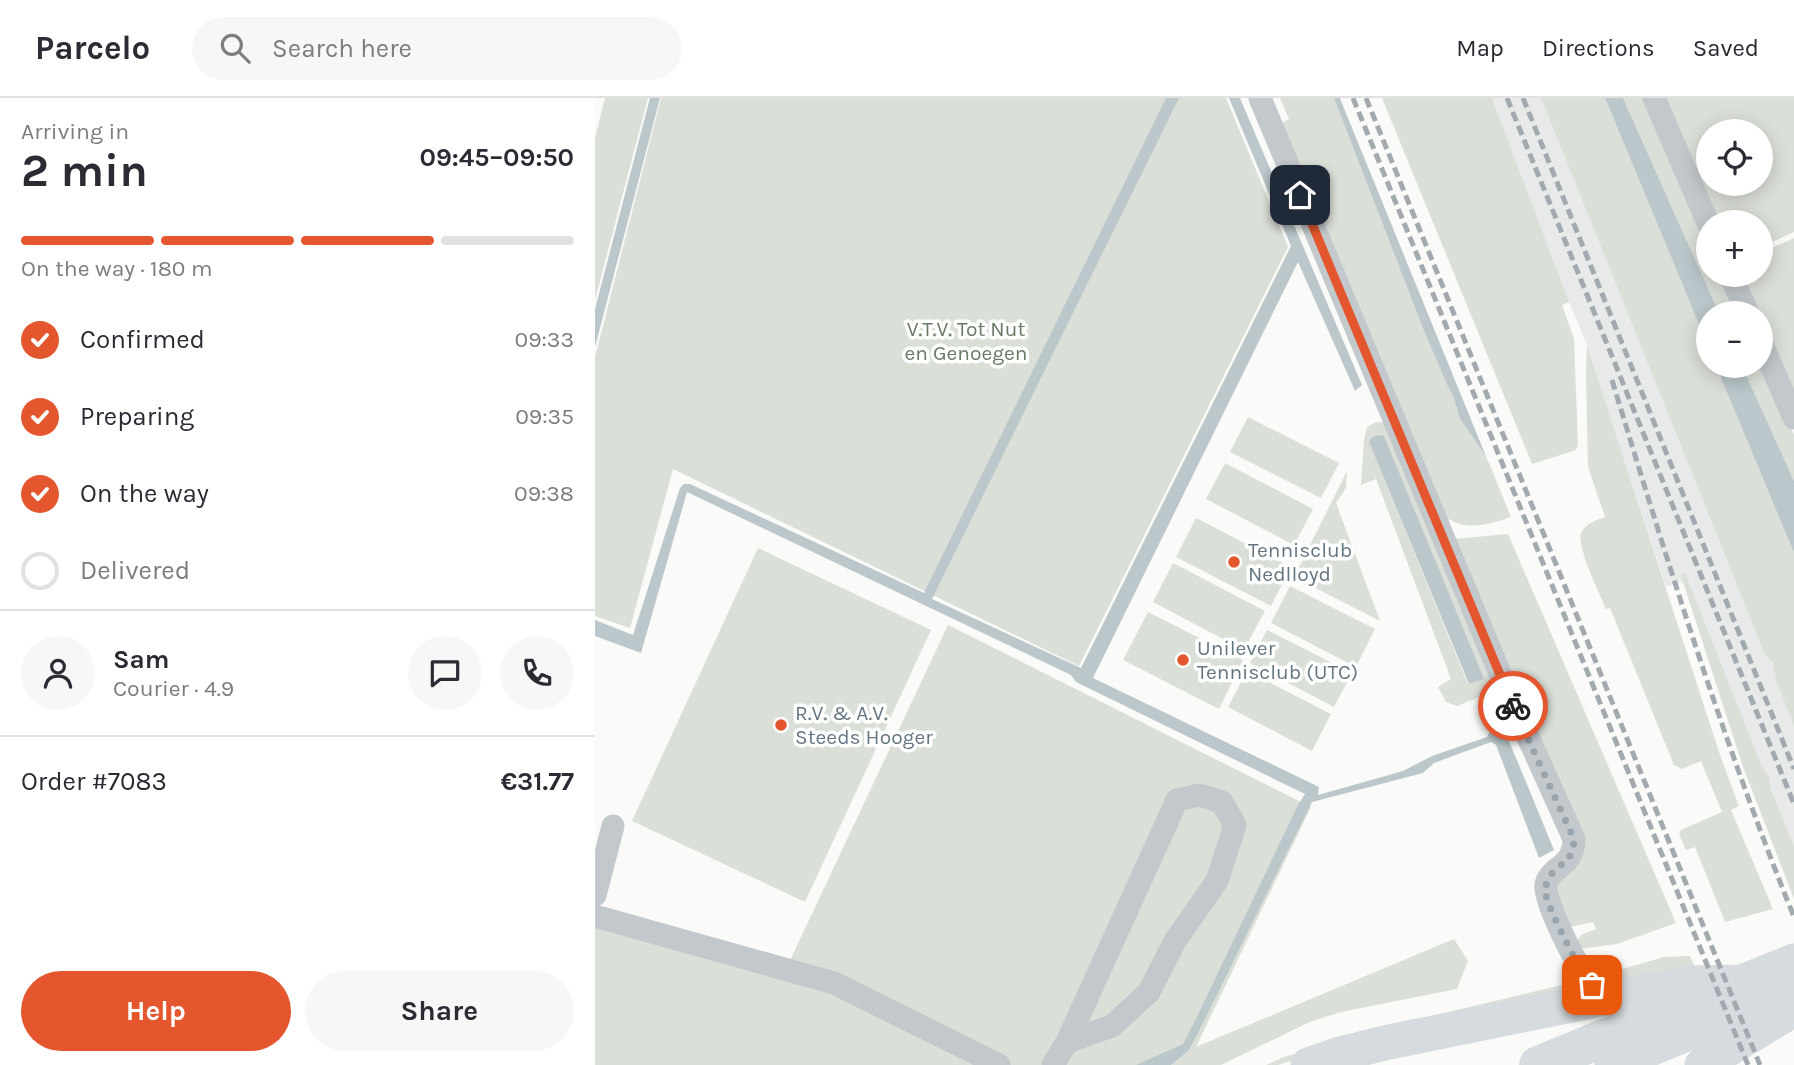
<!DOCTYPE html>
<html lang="en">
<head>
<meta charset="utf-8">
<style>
	body { margin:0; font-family:Karla,sans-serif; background:#f7f7f7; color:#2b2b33; height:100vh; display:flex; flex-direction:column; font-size:26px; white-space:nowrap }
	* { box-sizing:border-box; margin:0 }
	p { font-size:23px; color:#7c7c81 }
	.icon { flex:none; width:38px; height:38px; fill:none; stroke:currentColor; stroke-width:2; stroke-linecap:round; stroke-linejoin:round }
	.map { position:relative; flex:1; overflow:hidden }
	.side { display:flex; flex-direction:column; background:#fff; width:595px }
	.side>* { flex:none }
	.buttons { position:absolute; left:1101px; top:21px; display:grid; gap:14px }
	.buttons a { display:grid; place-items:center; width:77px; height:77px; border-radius:50%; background:#fff; box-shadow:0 4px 18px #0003; font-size:35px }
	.pin { position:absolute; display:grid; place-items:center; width:60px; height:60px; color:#fff; margin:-30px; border-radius:14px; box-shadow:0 4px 10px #0006 }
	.courier { position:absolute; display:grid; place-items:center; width:70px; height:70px; margin:-35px; border:5px solid #e4572e; border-radius:50%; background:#fff; color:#222; box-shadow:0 2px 9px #0007 }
	.overview em { font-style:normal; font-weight:700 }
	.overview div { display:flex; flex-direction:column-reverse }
	.overview { display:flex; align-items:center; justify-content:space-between; height:119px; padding:0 21px }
	h1 { font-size:46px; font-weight:700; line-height:52px }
	.bar { display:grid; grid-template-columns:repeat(4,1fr); gap:10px 7px; align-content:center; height:84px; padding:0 21px }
	.bar i { height:9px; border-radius:5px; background:#e1e1e2 }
	.bar .active { background:#e4572e }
	.bar p { grid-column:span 4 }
	.line { display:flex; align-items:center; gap:18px; padding:0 21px; border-top:2px solid #e1e1e2 }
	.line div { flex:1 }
	.round { display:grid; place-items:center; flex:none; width:74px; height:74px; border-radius:37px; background:#f7f7f7 }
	ol { padding:0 21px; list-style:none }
	li { display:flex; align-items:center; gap:21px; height:77px }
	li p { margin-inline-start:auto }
	li .icon { padding:7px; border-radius:50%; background:#e4572e; color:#fff; stroke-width:4 }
	li:last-child { color:#7c7c81 }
	li i { width:38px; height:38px; border:4px solid #e1e1e2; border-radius:50% }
	.button { display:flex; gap:14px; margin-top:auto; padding:14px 21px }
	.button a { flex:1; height:80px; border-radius:42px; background:#e4572e; color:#fff; font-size:28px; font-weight:700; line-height:80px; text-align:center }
	.button a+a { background:#f7f7f7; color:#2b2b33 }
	header { display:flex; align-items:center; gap:42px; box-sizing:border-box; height:98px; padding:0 35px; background:#fff; border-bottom:2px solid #e1e1e2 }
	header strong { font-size:33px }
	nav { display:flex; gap:38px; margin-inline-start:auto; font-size:24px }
	.search { width:490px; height:63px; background:#f7f7f7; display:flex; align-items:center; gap:18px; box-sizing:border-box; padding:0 24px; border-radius:38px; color:#7c7c81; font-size:26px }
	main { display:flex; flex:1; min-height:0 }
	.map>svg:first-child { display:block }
	.built { fill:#e8e9e9 }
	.green { fill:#dadfd7; fill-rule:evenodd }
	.water { fill:#bbc7cb }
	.pier { fill:#fafaf8 }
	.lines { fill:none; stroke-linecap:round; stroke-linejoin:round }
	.minor { stroke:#c3c8cc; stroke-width:23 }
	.primary { stroke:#d6dbdf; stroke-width:35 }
	.motorway { stroke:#d6dbdf; stroke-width:38 }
	.rail { stroke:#a2aab0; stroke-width:5; stroke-dasharray:10 5; stroke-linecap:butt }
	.done { stroke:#99a4ac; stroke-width:7; stroke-dasharray:0 12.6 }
	.route { stroke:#e4572e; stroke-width:9 }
	.poi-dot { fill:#e4572e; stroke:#fff; stroke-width:2.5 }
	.labels { text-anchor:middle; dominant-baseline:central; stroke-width:7; stroke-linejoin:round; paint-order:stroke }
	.park-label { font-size:21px; fill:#687a64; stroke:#fff }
	.poi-label { font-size:21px; fill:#657683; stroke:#fff; text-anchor:start }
</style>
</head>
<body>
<header>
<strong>Parcelo</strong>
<div class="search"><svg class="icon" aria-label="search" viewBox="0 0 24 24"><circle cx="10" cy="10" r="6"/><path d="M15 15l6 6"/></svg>Search here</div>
<nav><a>Map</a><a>Directions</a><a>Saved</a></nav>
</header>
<main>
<section class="side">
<div class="overview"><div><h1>2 min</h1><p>Arriving in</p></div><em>09:45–09:50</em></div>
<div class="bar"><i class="active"></i><i class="active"></i><i class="active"></i><i></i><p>On the way · 180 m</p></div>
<ol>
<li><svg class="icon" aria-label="check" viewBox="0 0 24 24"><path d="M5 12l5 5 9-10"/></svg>Confirmed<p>09:33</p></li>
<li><svg class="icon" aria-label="check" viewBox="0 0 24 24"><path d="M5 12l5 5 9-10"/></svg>Preparing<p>09:35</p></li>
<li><svg class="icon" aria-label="check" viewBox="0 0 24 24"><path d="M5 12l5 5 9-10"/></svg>On the way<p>09:38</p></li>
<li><i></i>Delivered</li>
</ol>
<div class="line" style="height:126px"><a class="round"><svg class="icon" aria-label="person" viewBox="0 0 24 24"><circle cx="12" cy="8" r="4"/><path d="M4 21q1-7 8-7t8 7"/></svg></a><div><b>Sam</b><p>Courier · 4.9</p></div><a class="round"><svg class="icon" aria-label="chat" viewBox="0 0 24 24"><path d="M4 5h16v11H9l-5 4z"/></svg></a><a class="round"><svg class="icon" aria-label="phone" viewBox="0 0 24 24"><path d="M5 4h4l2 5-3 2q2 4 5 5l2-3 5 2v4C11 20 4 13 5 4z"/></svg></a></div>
<div class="line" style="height:91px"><div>Order #7083</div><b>€31.77</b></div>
<div class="button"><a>Help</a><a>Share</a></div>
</section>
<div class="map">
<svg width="1199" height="967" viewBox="0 0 1199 967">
	<rect width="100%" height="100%" fill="#fafaf8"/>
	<path class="built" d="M 897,0 L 946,0 L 1170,557 L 1178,565 L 1181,583 L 1199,628 L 1199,748 L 1175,689 L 1175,680 L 1167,669 L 1086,476 L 1088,484 L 1071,489 L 992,247 L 974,204 Z"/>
	<path class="green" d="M 10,0 L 53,0 L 0,202 L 0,40 Z
		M 66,0 L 631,0 L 693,149 L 484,568 L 78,371 L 35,530 L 0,518 L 0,259 Z
		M 685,0 L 739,0 L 827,228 L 853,289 L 858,298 L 865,321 L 892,360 L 916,419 C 896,426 871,434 851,419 L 687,25 L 694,21 Z
		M 787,0 L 897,0 L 974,204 L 967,207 L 979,241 L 983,347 L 981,352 L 937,366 Z
		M 946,0 L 1010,0 L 1113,248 L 1113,268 L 1121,268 L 1199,455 L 1199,628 L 1181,583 L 1178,565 L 1170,557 Z
		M 1028,0 L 1052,0 L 1113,141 L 1113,177 L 1129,177 L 1146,215 L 1124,215 Z
		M 1070,0 L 1199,0 L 1199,134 L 1166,149 L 1166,124 L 1122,124 ZM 1113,33 L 1166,33 L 1166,86 L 1113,86 Z
		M 1199,140 L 1199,302 L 1166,226 L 1166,215 L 1161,215 L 1144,177 L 1166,177 L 1166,155 Z
		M 992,247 L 1124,654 L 1144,708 L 1136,712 L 1178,811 L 1130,824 L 1100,749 L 1091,752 L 1084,736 L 1086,732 L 1127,714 L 1106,663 L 1087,671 L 1079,667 L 1015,510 L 1011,511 C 1005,497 981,447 986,435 C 990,426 1001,422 1010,419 L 993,369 L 991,275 Z
		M 1166,261 L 1199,337 L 1199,383 L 1147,268 L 1166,268 Z
		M 653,319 L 744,365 L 726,400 L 635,354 Z
		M 781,324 L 793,325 L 902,592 L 862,608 L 851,604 L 843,589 L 856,581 L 781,381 L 766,387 L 769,342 L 772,329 ZM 783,337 L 789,339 L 888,581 L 873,586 L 774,344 L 777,339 Z
		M 630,365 L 718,411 L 699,447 L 611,401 Z
		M 752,373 L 751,390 L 741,405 L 785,523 L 699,479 Z
		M 601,420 L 696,469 L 676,508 L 581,459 Z
		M 913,436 L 1081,825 L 1022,846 L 985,851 L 980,847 L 986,837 L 1001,831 L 998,824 L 975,829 L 957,786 L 980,768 L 858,441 Z
		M 163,450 L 336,532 L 210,804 L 37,723 Z
		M 578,465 L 670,513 L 649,552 L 558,504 Z
		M 1090,475 L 1167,669 L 1175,680 L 1175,689 L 1199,748 L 1199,801 L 1148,669 L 1088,484 L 1086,476 Z
		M 695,488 L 780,531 L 761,569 L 676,525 Z
		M 553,514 L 648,562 L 624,611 L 528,562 Z
		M 353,527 L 716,709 L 601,949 L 859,841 L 873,863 L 862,891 L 746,914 L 717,923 L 626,967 L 576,967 L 582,962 L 567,967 L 0,967 L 0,822 L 190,873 Z
		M 672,532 L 757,575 L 739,609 L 655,565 Z
		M 652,573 L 736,616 L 717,653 L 633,609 Z
		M 1095,858 L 1101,872 L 1011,882 L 1009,879 L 1010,876 L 1069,859 Z
		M 984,883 L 998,892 L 784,935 L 683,967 L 671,967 L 689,959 L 786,930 Z"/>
	<path class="water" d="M 55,0 L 65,0 L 0,249 L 0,211 Z
		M 571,0 L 584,0 L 337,501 L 486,570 L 696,148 L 634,0 L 645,0 L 767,287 L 760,293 L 703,164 L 498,580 L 724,689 L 723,697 L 808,673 L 837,658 L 892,639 L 895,633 L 907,626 L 959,752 L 944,760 L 901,647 L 896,644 L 839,665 L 828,675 L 717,704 L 603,935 L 593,953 L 576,967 L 541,967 L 588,946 L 599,925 L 702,709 L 710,696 L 481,584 L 476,577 L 92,394 L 46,555 L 0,538 L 0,522 L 38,537 L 85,390 L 89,386 L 95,386 L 329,495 Z
		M 739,0 L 745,0 L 892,360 L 865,321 L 858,298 L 853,289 L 827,228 Z
		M 1010,0 L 1028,0 L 1124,215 L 1113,215 L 1113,248 Z
		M 1121,268 L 1147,268 L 1199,383 L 1199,455 Z
		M 783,337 L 789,338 L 889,581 L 874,586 L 774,344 L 777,339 Z"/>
	<path class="pier" d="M 745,0 L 749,0 L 895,358 L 893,363 Z"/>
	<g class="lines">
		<path class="minor" d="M 665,0 L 914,597 L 979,741 C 978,771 957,766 951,786 C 947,800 986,879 999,888 C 1007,893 1015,894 1025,895
			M 1059,0 L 1113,125
			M 1135,177 L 1153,215
			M 1166,244 L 1199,320
			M 0,797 L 18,728
			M 0,818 L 239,885 L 404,967
			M 458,967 L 472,944 L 582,702 L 604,697 L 627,704 L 640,727 L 622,783 L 580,843 L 554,894 L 517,928 L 472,944"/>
		<path class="primary" d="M 1043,926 L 1199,863
			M 713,967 L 745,956 L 794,944 L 1031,896 L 1095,885 L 1147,884
			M 1017,967 L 1199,891
			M 1107,967 L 1188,918 L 1199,908"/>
		<path class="motorway" d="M 943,967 L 1043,926"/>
		<path class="rail" d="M 758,0 L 1153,967
			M 771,0 L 1165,967
			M 912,0 L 1199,706
			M 928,0 L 1199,671
			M 1017,282 C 1072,463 1128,643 1199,819"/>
	</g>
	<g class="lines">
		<path class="done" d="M 918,608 L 979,741 C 978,768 962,763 953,782 C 952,784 950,790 950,793 C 951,806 979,860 987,874 C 990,879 994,883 997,887"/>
		<path class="route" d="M 705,97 L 918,608"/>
	</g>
	<g class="poi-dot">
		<circle cx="639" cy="464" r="7"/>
		<circle cx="588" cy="562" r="7"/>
		<circle cx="186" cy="627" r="7"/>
	</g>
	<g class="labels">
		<g class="park-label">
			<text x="371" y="231">V.T.V. Tot Nut<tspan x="371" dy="24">en Genoegen</tspan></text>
		</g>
		<g class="poi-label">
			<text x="653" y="452">Tennisclub<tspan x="653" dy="24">Nedlloyd</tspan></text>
			<text x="602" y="550">Unilever<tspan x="602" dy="24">Tennisclub (UTC)</tspan></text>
			<text x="200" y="615">R.V. &amp; A.V.<tspan x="200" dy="24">Steeds Hooger</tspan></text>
		</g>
	</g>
</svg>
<div class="buttons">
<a><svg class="icon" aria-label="locate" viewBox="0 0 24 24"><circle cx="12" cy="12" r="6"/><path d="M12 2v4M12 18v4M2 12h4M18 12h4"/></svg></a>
<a>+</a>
<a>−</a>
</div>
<div class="pin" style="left:997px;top:887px;background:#ea580c"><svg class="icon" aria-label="bag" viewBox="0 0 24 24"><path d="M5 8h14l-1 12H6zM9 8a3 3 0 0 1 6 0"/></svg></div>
<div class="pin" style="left:705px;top:97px;background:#1f2937"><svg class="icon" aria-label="home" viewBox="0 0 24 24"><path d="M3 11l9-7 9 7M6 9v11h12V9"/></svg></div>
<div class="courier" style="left:918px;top:608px"><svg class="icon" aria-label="bike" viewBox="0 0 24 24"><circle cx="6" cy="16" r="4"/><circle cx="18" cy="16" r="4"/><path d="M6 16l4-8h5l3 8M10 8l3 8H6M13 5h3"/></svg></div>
</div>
</main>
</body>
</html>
